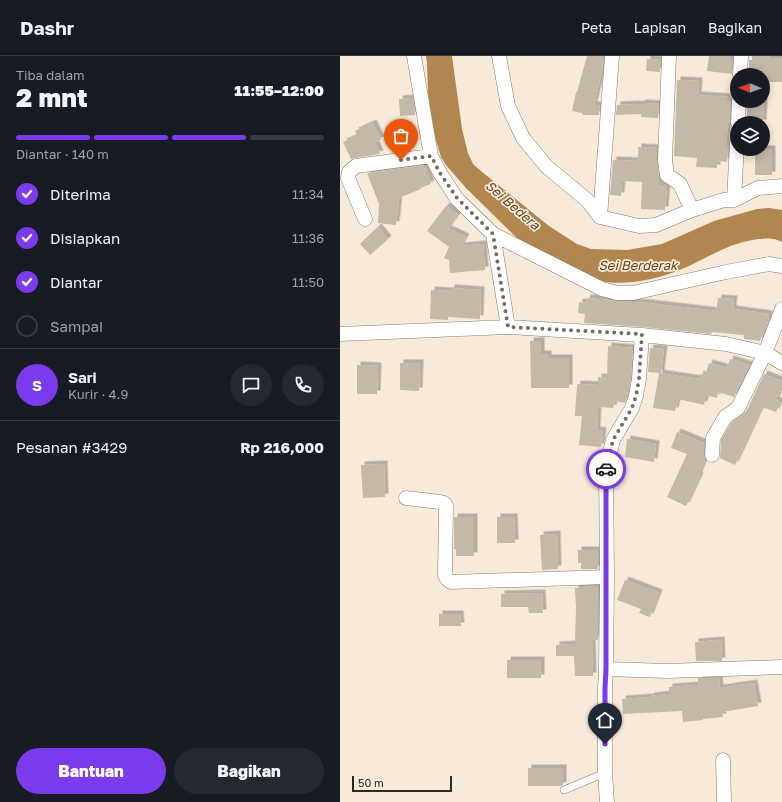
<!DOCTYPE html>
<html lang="id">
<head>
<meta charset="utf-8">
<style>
	body { margin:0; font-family:"Golos Text",sans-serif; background:#242831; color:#f1f3f6; height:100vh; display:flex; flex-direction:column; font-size:15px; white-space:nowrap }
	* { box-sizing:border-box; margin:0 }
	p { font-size:13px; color:#9ea1a6 }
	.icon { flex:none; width:22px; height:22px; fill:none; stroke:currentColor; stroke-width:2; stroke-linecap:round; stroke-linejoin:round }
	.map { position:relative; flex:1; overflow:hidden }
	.side { display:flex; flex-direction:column; background:#171b24; width:340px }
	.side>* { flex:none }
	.needle { width:26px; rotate:271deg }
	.controls { position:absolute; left:390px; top:12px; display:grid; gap:8px }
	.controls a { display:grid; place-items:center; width:40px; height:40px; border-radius:50%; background:#171b24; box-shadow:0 2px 10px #0003; font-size:20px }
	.scale { position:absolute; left:12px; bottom:10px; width:100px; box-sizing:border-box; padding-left:4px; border:2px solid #2d2822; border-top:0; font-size:11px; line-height:14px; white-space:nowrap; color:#2d2822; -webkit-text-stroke:3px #f8eada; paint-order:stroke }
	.pin { position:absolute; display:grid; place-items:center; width:34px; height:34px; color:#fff; margin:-41px -17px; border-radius:50% 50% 50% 0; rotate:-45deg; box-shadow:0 0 4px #0007 }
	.pin .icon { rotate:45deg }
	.courier { position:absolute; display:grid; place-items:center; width:40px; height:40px; margin:-20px; border:3px solid #7c3aed; border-radius:50%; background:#fff; color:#222; box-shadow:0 1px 5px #0007 }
	.headline em { font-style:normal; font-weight:800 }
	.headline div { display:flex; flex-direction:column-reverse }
	.headline { display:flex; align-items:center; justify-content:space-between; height:68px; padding:0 16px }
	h1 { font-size:26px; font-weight:800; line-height:30px }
	.bar { display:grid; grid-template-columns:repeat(4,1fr); gap:6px 4px; align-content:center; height:48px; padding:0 16px }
	.bar i { height:5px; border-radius:3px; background:#363941 }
	.bar .on { background:#7c3aed }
	.bar p { grid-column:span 4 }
	.line { display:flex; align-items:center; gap:10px; padding:0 16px; border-top:1px solid #363941 }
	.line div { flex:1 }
	.round { display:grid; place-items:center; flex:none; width:42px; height:42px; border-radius:21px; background:#242831 }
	ol { padding:0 16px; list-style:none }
	li { display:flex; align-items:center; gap:12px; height:44px }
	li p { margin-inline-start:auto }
	li .icon { padding:4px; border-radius:50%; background:#7c3aed; color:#fff; stroke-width:4 }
	li:last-child { color:#9ea1a6 }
	li i { width:22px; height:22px; border:2px solid #363941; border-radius:50% }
	.cta { display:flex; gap:8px; margin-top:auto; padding:8px 16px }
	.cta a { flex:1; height:46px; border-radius:24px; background:#7c3aed; color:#fff; font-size:16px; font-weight:800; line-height:46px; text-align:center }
	.cta a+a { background:#242831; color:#f1f3f6 }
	header { display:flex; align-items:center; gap:24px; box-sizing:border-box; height:56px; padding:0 20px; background:#171b24; border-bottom:1px solid #363941 }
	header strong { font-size:19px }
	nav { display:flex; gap:22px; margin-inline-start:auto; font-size:14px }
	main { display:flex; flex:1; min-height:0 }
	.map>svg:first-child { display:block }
	.water { fill:#b2874f }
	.building { fill:#c4b8a8; filter:url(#shadow) }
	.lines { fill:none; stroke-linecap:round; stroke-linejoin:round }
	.service-casing { stroke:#877b6d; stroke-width:8 }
	.minor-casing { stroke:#877b6d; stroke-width:15 }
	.service { stroke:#fff; stroke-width:7 }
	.minor { stroke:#fff; stroke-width:14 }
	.done { stroke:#746c62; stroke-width:4; stroke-dasharray:0 7.2 }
	.route { stroke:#7c3aed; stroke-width:5 }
	.labels { text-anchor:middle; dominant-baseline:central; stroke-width:3.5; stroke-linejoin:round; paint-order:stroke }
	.water-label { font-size:13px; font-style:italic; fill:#64451a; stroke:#f8eada }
</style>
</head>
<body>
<header>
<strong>Dashr</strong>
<nav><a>Peta</a><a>Lapisan</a><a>Bagikan</a></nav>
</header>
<main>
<section class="side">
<div class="headline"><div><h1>2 mnt</h1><p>Tiba dalam</p></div><em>11:55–12:00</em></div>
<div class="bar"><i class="on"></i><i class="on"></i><i class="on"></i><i></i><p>Diantar · 140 m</p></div>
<ol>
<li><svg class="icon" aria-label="check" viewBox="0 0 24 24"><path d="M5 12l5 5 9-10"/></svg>Diterima<p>11:34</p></li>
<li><svg class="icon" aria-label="check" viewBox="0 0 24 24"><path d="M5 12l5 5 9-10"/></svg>Disiapkan<p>11:36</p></li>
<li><svg class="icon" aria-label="check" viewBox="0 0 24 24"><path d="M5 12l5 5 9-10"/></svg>Diantar<p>11:50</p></li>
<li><i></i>Sampai</li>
</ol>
<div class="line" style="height:72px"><b class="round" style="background:#7c3aed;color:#fff">S</b><div><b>Sari</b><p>Kurir · 4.9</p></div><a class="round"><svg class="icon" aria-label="chat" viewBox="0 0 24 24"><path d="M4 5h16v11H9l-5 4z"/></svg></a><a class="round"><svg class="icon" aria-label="phone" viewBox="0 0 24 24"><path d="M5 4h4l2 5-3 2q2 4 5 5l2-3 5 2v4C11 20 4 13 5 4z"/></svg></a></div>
<div class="line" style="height:52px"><div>Pesanan #3429</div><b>Rp 216,000</b></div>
<div class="cta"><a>Bantuan</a><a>Bagikan</a></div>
</section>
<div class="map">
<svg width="442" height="746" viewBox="0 0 442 746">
	<defs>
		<filter id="shadow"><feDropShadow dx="3.5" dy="-3.5" stdDeviation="0" flood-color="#0004"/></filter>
	</defs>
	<rect width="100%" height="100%" fill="#f8eada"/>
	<path class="water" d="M 86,0 L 112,0 L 122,73 L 128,97 L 133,108 L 141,115 L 209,170 L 237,188 L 251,193 L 287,194 L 322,188 L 374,165 L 417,153 L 429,152 L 442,154 L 442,186 C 439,185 436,183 433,183 C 428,182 423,183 418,183 C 388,187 368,202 342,213 C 315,224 287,230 258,225 L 180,185 L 126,132 L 106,109 L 101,101 L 93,74 L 88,36 L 87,7 Z"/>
	<path class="building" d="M 247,0 L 263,0 L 262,15 L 254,49 L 260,49 L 259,59 L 243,59 L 242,57 L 232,55 L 236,36 L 237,36 Z
		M 369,0 L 390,0 L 390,2 L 392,2 L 392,18 L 367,15 Z
		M 412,0 L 430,0 L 430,2 L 442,2 L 442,26 L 423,26 L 423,19 L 409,19 L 409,4 L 412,4 Z
		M 307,3 L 320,4 L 320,16 L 306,15 Z
		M 337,24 L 359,25 L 358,39 L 388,41 L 388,45 L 390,45 L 390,67 L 388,67 L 386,90 L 388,90 L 387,106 L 377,105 L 377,112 L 356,111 L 357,102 L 334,100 Z
		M 73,42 L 75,59 L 60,60 L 59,43 Z
		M 407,45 L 424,45 L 423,67 L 407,67 Z
		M 302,47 L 319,48 L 318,62 L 301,61 L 301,58 L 276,59 L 277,49 L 302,48 Z
		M 33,67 L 41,84 L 35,86 L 40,98 L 15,102 L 11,103 L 3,86 L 17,80 L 15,75 Z
		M 298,91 L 317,92 L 317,105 L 319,121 L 319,129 L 327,129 L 325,154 L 301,153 L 302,126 L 282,125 L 281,140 L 270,139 L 273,104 L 298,105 Z
		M 415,93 L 432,93 L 432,119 L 415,119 Z
		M 84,109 L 91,128 L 80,132 L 81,133 L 59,142 L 56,169 L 38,167 L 39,148 L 27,117 Z
		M 106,150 L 118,159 L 108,173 L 126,181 L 121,190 L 143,188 L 145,214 L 110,217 L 109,204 L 104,202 L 109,191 L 87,175 Z
		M 38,171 L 48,183 L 30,199 L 20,188 Z
		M 111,232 L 141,234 L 140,263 L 108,261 L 108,264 L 90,263 L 91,234 L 111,235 Z
		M 247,242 L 269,244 L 277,245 L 308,247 L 376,255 L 378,242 L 394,243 L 393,253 L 429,258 L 428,267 L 420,285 L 404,283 L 404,279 L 372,276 L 371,278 L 303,271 L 244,267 L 245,258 L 238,257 L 239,246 L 246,247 Z
		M 190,285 L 201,285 L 201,298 L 208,298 L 208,302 L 229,302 L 229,332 L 191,332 Z
		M 268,290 L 293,292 L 291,322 L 288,338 L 285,347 L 275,345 L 273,352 L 258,351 L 257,374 L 263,375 L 261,391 L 239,389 L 242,360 L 235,360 L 237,328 L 258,329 L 258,321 L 267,322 Z
		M 310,292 L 324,293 L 321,317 L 319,317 L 359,323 L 360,318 L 365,320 L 369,307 L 387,312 L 390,303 L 410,309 L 394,341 L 378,336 L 377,342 L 366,339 L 364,349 L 338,343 L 335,355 L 313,352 L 319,317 L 308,316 Z
		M 60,307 L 80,307 L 79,335 L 60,334 Z
		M 17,309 L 38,310 L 37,338 L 17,338 Z
		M 424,318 L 442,325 L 442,328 L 436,344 L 440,346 L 436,356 L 422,351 L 395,409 L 380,402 L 381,384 L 391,367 L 403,359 L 406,356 Z
		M 337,376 L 364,387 L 364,398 L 365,403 L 359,419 L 360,420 L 346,450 L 327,441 L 347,398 L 331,392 Z
		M 287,383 L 316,388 L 314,406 L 285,401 Z
		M 44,408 L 45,441 L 23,442 L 21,409 Z
		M 114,461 L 134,461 L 134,500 L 116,500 L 116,493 L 114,493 Z
		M 157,461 L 174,461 L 175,487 L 157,487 Z
		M 217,478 L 218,513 L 202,514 L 200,479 Z
		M 238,494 L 258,494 L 258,513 L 241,513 L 241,507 L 238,507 Z
		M 285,524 L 319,537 L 310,561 L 299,557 L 301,553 L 277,544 Z
		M 242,530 L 258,530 L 258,584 L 252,584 L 253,620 L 235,620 L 234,600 L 216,600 L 216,589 L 235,588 L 236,551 L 235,532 L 242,531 Z
		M 202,537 L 203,557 L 189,557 L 188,551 L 161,551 L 161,538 Z
		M 99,558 L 120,558 L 121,570 L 99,570 Z
		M 381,584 L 382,605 L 356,605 L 355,586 Z
		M 167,604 L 201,604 L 201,622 L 167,622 Z
		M 358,622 L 379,622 L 380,632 L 414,627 L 418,650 L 382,656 L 383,661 L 363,663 L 363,664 L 343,666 L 342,655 L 283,658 L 282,643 L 311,641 L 311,640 L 329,638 L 329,631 L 358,629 Z
		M 188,712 L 223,712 L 223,729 L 221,730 L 188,730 Z"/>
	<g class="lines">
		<defs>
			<path id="service" d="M 224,734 L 265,717"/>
			<path id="minor" d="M 74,0 L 91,100 L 100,117 L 117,143 L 153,178 L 262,233 L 277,237 L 293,237 L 386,216 L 429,208 L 442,210
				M 159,0 L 168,50 L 183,82 L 207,111 L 247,144 L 260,161 L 299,170 L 316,169 L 352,154 L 384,144 L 394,144 L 418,132 L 442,130
				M 329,0 L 325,104 L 327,119 L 340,128 L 352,154
				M 400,19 L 401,0
				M 398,67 L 399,45
				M 394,144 L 397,87
				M 260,161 L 272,0
				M 25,163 L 8,122 L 9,116 L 16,110 L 91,100
				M 153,178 L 168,271
				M 0,278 L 168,271 L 302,279
				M 372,399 L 373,382 L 385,361 L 398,352 L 425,297 L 442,253
				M 66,442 L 100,446 L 104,447 L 106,450 L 105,519 L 107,523 L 111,526 L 267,521
				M 266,613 L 327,615 L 442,611
				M 383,704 L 384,746
				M 267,746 L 265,717 L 265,632 L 266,613 L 267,521 L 266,412 L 273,384 L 292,352 L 296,340 L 299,323 L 302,279 L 386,288 L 425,297 L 442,307"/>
		</defs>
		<use href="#service" class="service-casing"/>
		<use href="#minor" class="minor-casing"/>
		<use href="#service" class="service"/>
		<use href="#minor" class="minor"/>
	</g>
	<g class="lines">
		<path class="done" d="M 61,104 L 91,100 L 100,117 L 117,142 L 153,178 L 168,271 L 302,278 L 299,323 L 296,340 L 292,352 L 273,384 L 266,413"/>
		<path class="route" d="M 265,688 L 265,632 L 266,613 L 266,413"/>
	</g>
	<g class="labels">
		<g class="water-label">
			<text transform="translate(173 149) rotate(41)">Sei Bedera</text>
			<text x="298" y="209">Sei Berderak</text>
		</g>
	</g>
</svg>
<div class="controls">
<a><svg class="needle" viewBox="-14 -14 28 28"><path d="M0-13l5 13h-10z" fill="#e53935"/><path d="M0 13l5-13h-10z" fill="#9ea1a6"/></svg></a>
<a><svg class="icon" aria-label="layers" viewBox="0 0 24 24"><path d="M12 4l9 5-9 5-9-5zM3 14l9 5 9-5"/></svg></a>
</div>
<div class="scale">50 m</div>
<div class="pin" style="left:61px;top:104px;background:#ea580c"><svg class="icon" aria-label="bag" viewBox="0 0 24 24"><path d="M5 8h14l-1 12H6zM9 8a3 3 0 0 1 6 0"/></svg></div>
<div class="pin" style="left:265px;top:688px;background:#1f2937"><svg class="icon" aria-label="home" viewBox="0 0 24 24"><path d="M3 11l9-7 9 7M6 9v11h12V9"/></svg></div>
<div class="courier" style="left:266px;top:413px"><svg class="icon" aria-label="car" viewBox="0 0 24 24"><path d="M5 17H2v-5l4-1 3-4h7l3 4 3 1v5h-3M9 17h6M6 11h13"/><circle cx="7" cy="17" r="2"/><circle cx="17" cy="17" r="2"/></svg></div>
</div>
</main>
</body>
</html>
